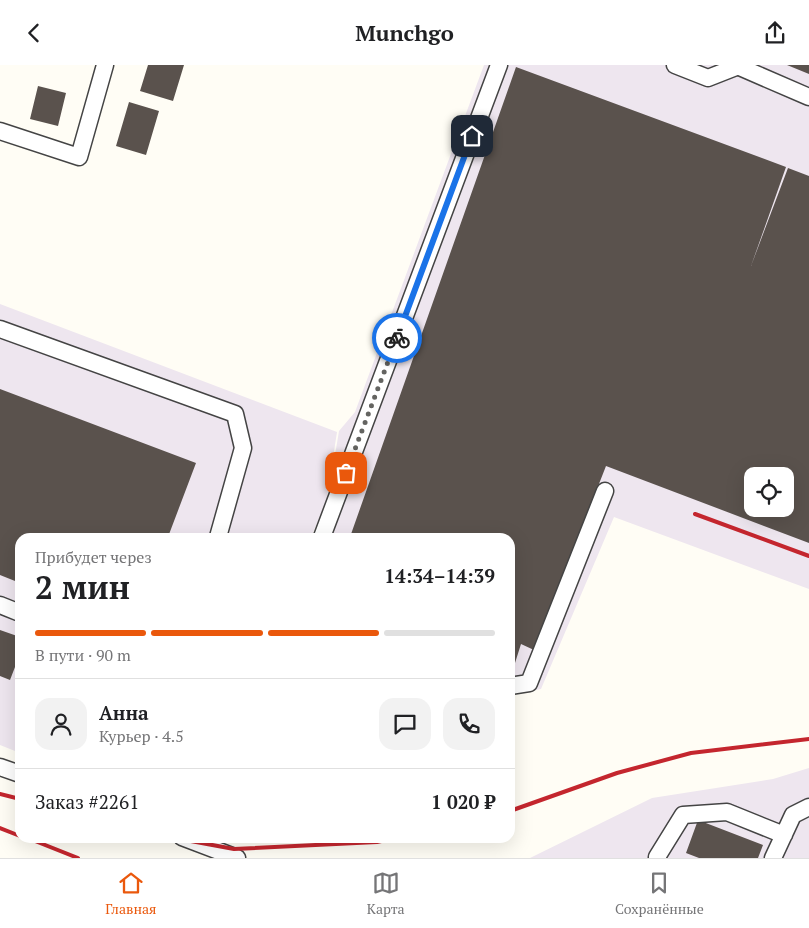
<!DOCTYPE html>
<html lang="ru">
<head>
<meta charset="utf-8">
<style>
	body { margin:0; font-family:"PT Serif",serif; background:#f2f2f2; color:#202124; height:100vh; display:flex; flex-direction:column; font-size:19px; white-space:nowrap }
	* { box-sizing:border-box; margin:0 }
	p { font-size:16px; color:#757577 }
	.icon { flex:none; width:28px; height:28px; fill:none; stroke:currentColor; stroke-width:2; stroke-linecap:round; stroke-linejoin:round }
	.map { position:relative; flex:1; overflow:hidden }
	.drawer { position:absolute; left:15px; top:468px; width:500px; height:310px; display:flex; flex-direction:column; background:#fff; border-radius:15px; box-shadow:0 5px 20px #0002 }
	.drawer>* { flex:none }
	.controls { position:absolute; left:744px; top:402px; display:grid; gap:10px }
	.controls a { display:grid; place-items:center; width:50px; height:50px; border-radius:10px; background:#fff; box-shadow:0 5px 20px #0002; font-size:25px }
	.pin { position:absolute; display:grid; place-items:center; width:42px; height:42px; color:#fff; margin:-21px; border-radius:10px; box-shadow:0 2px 8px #0006 }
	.courier { position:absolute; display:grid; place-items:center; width:50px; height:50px; margin:-25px; border:4px solid #1a73e8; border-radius:50%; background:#fff; color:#222; box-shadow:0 1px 6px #0007 }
	.headline em { font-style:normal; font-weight:800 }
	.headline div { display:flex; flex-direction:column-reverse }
	.headline { display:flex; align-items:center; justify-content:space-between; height:85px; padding:0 20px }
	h1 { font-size:32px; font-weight:800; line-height:38px }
	.bar { display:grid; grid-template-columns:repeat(4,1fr); gap:8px 5px; align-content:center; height:60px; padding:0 20px }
	.bar i { height:6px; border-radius:4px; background:#e0e0e0 }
	.bar .selected { background:#ea580c }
	.bar p { grid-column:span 4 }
	.line { display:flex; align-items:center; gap:12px; padding:0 20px; border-top:1px solid #e0e0e0 }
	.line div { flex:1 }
	.round { display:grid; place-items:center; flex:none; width:52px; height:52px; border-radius:15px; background:#f2f2f2 }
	header { display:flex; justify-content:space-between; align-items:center; height:65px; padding:0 20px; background:#fff; font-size:22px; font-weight:800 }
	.tabs { display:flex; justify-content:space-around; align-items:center; height:70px; border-top:1px solid #e0e0e0; background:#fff; font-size:14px; color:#757577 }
	.tabs a { display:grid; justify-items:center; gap:2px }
	.tabs .selected { color:#ea580c }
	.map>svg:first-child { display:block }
	.industrial { fill:#eee6ef; fill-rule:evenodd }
	.building { fill:#5a524d; fill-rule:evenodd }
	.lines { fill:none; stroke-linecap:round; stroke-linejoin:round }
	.minor-casing { stroke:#444; stroke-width:19 }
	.minor { stroke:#fff; stroke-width:16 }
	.rail { stroke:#c4262e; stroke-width:4 }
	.done { stroke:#646461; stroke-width:5; stroke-dasharray:0 9 }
	.route { stroke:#1a73e8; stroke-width:6 }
</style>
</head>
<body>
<header><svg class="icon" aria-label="back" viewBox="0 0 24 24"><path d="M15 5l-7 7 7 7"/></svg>Munchgo<svg class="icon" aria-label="share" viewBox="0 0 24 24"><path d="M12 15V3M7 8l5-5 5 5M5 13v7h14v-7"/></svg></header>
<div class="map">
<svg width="809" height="793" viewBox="0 0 809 793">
	<rect width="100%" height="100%" fill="#fffdf5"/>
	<path class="industrial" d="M 484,0 L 809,0 L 809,524 L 614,452 L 541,624 L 510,630 L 510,472 L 313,472 L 327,438 L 339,366 L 355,347 ZM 752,411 L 785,411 L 785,444 L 752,444 Z
		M 0,239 L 337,367 L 326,438 L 311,472 L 20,472 L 20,688 L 0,680 Z
		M 809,703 L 809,793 L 530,793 L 652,733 L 773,714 Z"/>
	<path class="building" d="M 148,0 L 184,0 L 173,36 L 140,26 Z
		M 787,0 L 809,0 L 809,9 Z
		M 516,2 L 786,102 L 751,201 L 788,103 L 809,111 L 809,478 L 606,401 L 534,585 L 521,579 L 515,598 L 510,598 L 510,472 L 350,472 ZM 752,411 L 785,411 L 785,444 L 752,444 Z
		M 38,21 L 66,28 L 58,61 L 30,54 Z
		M 129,37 L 159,46 L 146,90 L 116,81 Z
		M 0,324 L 196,398 L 168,472 L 20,472 L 20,518 L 0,510 Z
		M 0,565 L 20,572 L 20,589 L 10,615 L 0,611 Z
		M 698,755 L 763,780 L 758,793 L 699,793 L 686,788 Z"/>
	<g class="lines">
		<defs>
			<path id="minor" d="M 675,0 L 708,13 L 736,2
				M 735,0 L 809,32
				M 0,66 L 79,92 L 105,0
				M 0,264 L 235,349 L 243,383 L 218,472
				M 322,472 L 499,0
				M 0,540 L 20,548
				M 510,621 L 529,618 L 605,426
				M 0,702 L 20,709
				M 182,772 L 237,793
				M 657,792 L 683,750 L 727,747 L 784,770
				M 773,793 L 793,750 L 809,742"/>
		</defs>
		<use href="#minor" class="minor-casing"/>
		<use href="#minor" class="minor"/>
		<path class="rail" d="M 695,449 L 809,491
			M 0,729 L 20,734
			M 510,746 L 617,708 L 691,688 L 809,674
			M 0,763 L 20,771
			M 25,772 L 78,793
			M 169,772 L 234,784 L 377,777 L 399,772"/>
	</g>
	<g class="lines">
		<path class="done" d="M 346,408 L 397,273"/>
		<path class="route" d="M 397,273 L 472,71"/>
	</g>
</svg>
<div class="controls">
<a><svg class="icon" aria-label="locate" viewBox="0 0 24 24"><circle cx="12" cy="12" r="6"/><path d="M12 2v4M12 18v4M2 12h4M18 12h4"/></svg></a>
</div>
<div class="pin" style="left:346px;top:408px;background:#ea580c"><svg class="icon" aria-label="bag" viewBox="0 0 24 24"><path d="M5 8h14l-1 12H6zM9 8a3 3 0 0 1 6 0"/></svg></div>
<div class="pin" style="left:472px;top:71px;background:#1f2937"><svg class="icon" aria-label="home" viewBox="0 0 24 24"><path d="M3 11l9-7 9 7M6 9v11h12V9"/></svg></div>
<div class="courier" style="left:397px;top:273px"><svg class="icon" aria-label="bike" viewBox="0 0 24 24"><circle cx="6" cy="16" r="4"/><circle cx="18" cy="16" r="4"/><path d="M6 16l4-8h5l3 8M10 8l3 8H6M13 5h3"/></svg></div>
<section class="drawer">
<div class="headline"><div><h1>2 мин</h1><p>Прибудет через</p></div><em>14:34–14:39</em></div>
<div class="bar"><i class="selected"></i><i class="selected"></i><i class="selected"></i><i></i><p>В пути · 90 m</p></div>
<div class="line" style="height:90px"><a class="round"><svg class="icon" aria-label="person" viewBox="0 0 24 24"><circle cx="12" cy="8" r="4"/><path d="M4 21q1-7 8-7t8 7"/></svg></a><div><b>Анна</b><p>Курьер · 4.5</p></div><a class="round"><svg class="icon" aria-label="chat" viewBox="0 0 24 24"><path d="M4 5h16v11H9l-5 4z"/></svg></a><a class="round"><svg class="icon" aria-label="phone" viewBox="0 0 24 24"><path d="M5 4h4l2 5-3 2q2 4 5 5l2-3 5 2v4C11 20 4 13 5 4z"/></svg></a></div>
<div class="line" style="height:65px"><div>Заказ #2261</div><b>1 020 ₽</b></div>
</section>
</div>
<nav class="tabs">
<a class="selected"><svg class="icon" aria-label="home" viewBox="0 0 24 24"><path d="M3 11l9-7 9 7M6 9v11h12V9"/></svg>Главная</a>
<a><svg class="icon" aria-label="map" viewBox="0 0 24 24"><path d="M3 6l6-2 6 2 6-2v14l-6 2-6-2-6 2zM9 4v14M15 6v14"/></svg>Карта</a>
<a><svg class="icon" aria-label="saved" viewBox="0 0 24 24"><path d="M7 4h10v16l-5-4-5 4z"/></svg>Сохранённые</a>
</nav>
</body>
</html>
